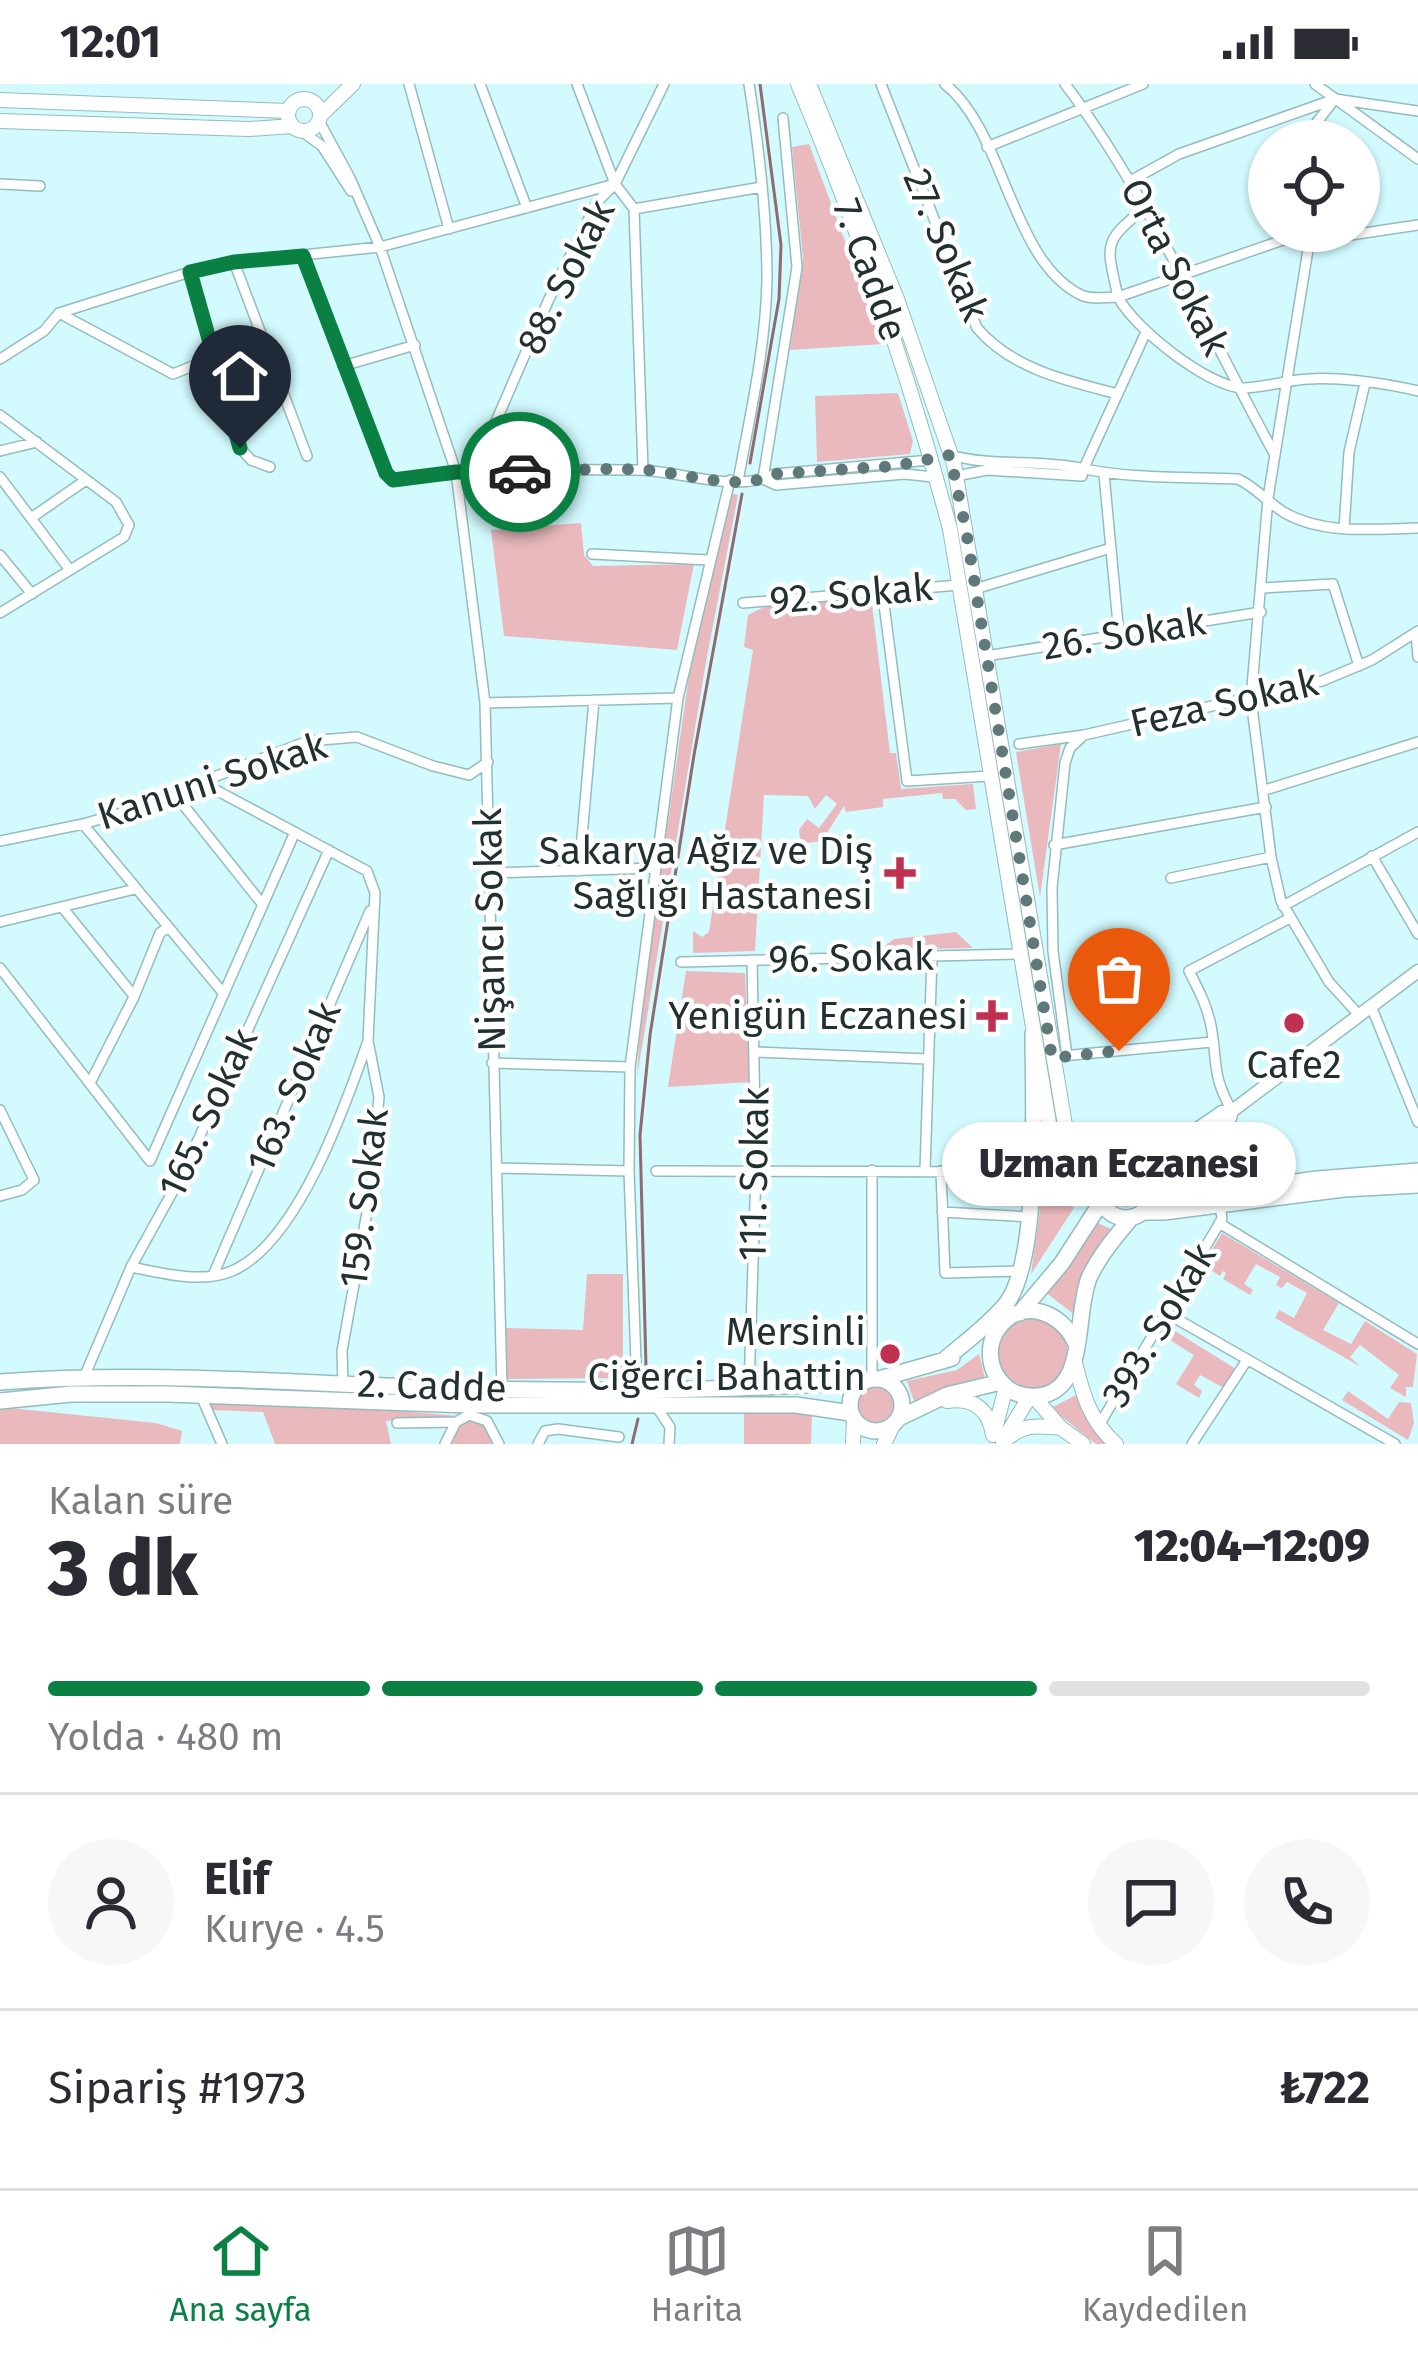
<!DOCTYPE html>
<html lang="tr">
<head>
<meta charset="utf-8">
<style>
	body { margin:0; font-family:"Fira Sans",sans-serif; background:#f7f7f7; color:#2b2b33; height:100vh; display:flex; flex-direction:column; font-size:45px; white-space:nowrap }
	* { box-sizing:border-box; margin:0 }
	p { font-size:39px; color:#7c7c81 }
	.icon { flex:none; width:66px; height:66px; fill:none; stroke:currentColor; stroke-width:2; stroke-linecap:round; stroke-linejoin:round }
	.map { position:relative; height:1360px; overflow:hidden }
	.drawer { display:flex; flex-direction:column; background:#fff; flex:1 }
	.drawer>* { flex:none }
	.tools { position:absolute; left:1248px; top:36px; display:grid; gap:24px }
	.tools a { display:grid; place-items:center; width:132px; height:132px; border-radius:50%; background:#fff; box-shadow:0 3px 9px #0004; font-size:60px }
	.pin { position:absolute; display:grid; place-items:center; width:102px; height:102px; color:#fff; margin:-123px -51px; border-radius:50% 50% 50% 0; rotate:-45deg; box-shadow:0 0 12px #0007 }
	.pin .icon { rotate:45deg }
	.courier { position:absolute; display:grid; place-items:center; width:120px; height:120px; margin:-60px; border:9px solid #0b8043; border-radius:50%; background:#fff; color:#222; box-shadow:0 3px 15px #0007 }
	.bubble { position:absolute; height:84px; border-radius:42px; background:#fff; box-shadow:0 3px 9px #0004; font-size:39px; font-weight:800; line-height:84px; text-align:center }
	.head em { font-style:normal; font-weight:800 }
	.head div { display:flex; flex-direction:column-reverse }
	.head { display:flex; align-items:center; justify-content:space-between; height:204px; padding:0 48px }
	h1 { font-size:78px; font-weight:800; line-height:90px }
	.bar { display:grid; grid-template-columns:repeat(4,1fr); gap:18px 12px; align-content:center; height:144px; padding:0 48px }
	.bar i { height:15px; border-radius:9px; background:#e1e1e2 }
	.bar .selected { background:#0b8043 }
	.bar p { grid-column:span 4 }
	.line { display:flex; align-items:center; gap:30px; padding:0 48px; border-top:3px solid #e1e1e2 }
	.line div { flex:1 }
	.round { display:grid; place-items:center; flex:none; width:126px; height:126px; border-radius:63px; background:#f7f7f7 }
	.status { display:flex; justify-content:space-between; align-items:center; height:84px; padding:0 60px; background:#fff; direction:ltr }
	.status svg { height:33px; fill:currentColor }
	.dock { display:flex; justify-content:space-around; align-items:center; height:168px; border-top:3px solid #e1e1e2; background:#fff; font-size:33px; color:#7c7c81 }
	.dock a { display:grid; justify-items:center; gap:6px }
	.dock .selected { color:#0b8043 }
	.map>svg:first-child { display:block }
	.green { fill:#e9b9bd }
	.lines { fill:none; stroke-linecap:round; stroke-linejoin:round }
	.stream { stroke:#8f6a6e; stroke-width:3 }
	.minor-casing { stroke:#94bbbe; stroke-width:12 }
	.tertiary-casing { stroke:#94bbbe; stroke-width:15 }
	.secondary-casing { stroke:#94bbbe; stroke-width:16 }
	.primary-casing { stroke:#94bbbe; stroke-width:18 }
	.minor { stroke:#fff; stroke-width:9 }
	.tertiary { stroke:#fff; stroke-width:12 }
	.secondary { stroke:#fff; stroke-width:14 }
	.primary { stroke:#fff; stroke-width:15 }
	.done { stroke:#5f787a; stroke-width:12; stroke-dasharray:0 21.6 }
	.route { stroke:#0b8043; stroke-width:15 }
	.poi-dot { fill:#c03051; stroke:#fff; stroke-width:4.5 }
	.labels { text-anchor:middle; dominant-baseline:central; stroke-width:9; stroke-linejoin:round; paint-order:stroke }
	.street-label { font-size:39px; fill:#213132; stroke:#fff }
	.poi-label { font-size:39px; fill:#213132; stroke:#fff; text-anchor:end }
</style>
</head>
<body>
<div class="status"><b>12:01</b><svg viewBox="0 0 49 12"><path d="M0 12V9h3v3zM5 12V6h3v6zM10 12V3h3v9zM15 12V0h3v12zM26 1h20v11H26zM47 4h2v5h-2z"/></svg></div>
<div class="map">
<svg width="1418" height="1360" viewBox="0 0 1418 1360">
	<rect width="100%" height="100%" fill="#d3fbff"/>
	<path class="green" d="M 809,60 L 883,260 L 790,266 L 803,173 L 792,63 Z
		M 898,309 L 913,357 L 910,370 L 817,378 L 815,312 Z
		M 731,409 L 738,411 L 706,578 L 637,993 L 641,927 L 688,598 Z
		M 581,439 L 584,471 L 593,482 L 694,480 L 677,566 L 504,552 L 491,446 Z
		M 871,512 L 890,669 L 896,669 L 901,705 L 973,700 L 976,725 L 966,726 L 955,715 L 943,715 L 942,709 L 883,715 L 883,723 L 846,728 L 844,722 L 822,757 L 806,759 L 800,755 L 799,746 L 807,735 L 819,744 L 837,720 L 826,711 L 815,725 L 808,712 L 764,711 L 755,867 L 693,869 L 693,847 L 702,853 L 709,848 L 753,566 L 744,563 L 748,531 L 768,521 Z
		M 1061,660 L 1040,813 L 1016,668 Z
		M 1027,846 L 1071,1073 L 1092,1087 L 1084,1104 L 1059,1062 L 1023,847 Z
		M 956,848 L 973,864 L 880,866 L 894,855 Z
		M 686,887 L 745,889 L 750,998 L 668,1003 Z
		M 1204,1067 L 1213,1094 L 1189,1101 L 1171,1098 L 1172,1088 Z
		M 1046,1083 L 1058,1108 L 1074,1124 L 1031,1190 Z
		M1111 1108a15 15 0 1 1 30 0a15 15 0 1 1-30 0Z
		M 1094,1137 L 1113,1146 L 1075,1231 L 1045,1208 Z
		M 1222,1149 L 1339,1219 L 1323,1246 L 1351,1260 L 1365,1237 L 1417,1270 L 1413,1303 L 1406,1303 L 1406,1313 L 1390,1304 L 1399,1291 L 1360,1261 L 1350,1273 L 1361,1283 L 1275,1234 L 1279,1226 L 1294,1234 L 1307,1209 L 1287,1198 L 1282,1204 L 1276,1201 L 1280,1193 L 1256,1180 L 1244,1200 L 1253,1206 L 1250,1211 L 1223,1195 L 1226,1189 L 1223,1187 L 1220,1192 L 1203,1181 Z
		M 587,1190 L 623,1190 L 623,1294 L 507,1295 L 506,1244 L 583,1246 Z
		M996 1270a36 36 0 1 1 72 0a36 36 0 1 1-72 0Z
		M 1170,1244 L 1236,1285 L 1224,1304 L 1200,1291 L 1194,1301 L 1202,1307 L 1199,1314 L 1176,1300 L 1194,1271 L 1165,1253 Z
		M 979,1270 L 986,1298 L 915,1320 L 907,1297 L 957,1286 Z
		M857 1323a20 20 0 1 1 40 0a20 20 0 1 1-40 0Z
		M 1348,1307 L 1388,1335 L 1399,1318 L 1411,1319 L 1414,1339 L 1408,1356 L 1342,1316 Z
		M 1078,1310 L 1108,1360 L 1096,1360 L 1051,1324 Z
		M 209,1319 L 351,1323 L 459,1332 L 386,1337 L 391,1360 L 275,1360 L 263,1328 L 212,1326 Z
		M 0,1323 L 156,1339 L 182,1347 L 180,1360 L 0,1360 Z
		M 744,1324 L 812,1328 L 811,1360 L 744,1360 Z
		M 462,1337 L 482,1339 L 494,1360 L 447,1360 Z"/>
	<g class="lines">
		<path class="stream" d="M 750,379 L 779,215 L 781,161 L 760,0
			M 646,1283 L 640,1051 L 650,951 L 694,671 L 742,410
			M 632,1360 L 638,1335"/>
		<defs>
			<path id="minor" d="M 409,0 L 449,145
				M 480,0 L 527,124
				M 577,0 L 615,100 L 634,125 L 643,386
				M 881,0 L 977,244 C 1012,285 1067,297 1118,310
				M 945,0 C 1005,48 1011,177 1081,211 C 1091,216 1107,213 1118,213 C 1134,244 1208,303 1243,304 C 1261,304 1280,298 1298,296 C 1331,291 1385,299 1418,307
				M 1065,0 C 1151,114 1206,246 1275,371
				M 1315,0 L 1418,75
				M 319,37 L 350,94 L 380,163 L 456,388 L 485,619 L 502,1305
				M 300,46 L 322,62 L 351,107
				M 1314,57 L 1317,38 L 1331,20
				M 987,63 L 1143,0
				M 1132,96 L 1179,70 L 1335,15 L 1418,27
				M 0,100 L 40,102
				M 1147,122 C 1102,159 1106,158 1118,213 L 1309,147
				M 634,125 L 762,103
				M 1311,147 L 1268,414 L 1251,615 L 1271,773 L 1281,817 L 1329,898 L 1359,931
				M 1311,157 L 1418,141
				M 303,172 L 385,389 L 393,396 C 474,386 555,385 636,386 C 680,386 734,410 775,390 L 930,376
				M 234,178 L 307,372
				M 190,188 L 240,364 L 251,376 L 270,383
				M 59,229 L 173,290 L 215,273
				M 0,275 L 44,247 L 59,229 L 190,188 L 234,178 L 380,163 L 615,100
				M 343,282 L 415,261
				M 0,331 L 116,418 L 129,441 L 124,453 L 0,529
				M 0,367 L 37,358
				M 950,371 C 992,383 1037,375 1080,384 C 1130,395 1186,393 1238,395 C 1257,404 1268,419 1285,429 C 1324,451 1375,445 1418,444
				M 1083,386 L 1146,248
				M 474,388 L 549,215 L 597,118 L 615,100 L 664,0
				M 1104,390 L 1119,551
				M 956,392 L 987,386 L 1082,392 L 1083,386
				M 0,393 L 70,486
				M 763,395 L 797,183 L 783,34
				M 763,395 L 776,401 L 905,390 L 933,393
				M 738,397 C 750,331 766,262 767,195 C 767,130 759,64 749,0
				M 31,434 L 86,396
				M 1344,445 L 1349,368 L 1365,299
				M 592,470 L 708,476
				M 0,471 L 32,510
				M 1263,504 L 1333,500 L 1359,582
				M 882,505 L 907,697 L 990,692
				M 975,505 L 1111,464
				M 743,519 L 959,501
				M 1416,549 L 1418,573
				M 986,572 L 1261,528
				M 485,619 L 678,614
				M 1019,660 L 1084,651 L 1322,597 L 1372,576 L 1418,547
				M 201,698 L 367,787 L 375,809 L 368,957 L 379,1013 L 371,1106 L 342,1267 L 343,1300
				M 1265,706 L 1418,658
				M 177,713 L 263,821
				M 83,740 L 224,910
				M 0,757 L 83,740 L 177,713 L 201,698 L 308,657 L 357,653 L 433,682 L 469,691 L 488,678
				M 1054,761 L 1266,723
				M 1372,772 L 1418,850
				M 579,787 L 594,616
				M 488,789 L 656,784
				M 1171,794 L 1271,773
				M 1283,822 L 1418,748
				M 62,823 L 134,912
				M 0,838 L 135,805
				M 681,878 L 1021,870
				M 0,884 L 150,1077 L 295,748
				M 1371,922 L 1418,1038
				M 755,968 L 928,975
				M 1062,972 L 1212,958
				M 1067,972 L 1053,867 L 1052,804 L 1065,679 L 1070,664 L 1084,651
				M 492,979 L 630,983
				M 90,999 L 134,913 L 160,849 L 167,844
				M 0,1026 L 34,1096 L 22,1106 L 0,1112
				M 1232,1027 C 1211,990 1218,979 1211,942 C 1207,921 1198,905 1189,887 L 1290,834
				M 499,1084 L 629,1087
				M 872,1086 L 872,1295
				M 925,1086 L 932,872
				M 656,1087 L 1034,1088
				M 941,1087 L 945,1189 L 1018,1187
				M 942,1128 L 1030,1133
				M 1219,1139 L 1418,1260
				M 131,1183 C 161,1189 202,1200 232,1187 C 298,1159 346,1020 368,957
				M 214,1189 L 370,827
				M 1168,1230 L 1395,1360
				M 85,1291 L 131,1183 L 184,1087 L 329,766
				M 749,1304 L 756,1086 L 752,876
				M 637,1305 L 629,1087 L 630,983 L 678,614 L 730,396
				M 201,1312 L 222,1360
				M 656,1322 L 670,1343 L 669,1360
				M 469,1331 L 487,1337 L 499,1360
				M 397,1339 L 456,1338 L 469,1331
				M 1098,1343 L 1222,1135 L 1220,1120
				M 445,1360 L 456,1338
				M 538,1360 L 545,1347 L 558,1345 L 619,1353
				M 1192,1360 L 1247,1276"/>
			<path id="tertiary" d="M 1131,1083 L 1155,1074 L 1222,1028 L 1232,1027
				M 1150,1098 L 1230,1034 L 1232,1027 L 1418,887"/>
			<path id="secondary" d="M 798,0 C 859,146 910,293 950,445 L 1052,1057 C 1063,1083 1071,1107 1101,1115
				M 809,0 L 897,215 L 954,380 L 1068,1059 C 1081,1078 1095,1085 1118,1083
				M288 31a16 16 0 1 1 32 0a16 16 0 1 1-32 0Z
				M 0,16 L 289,27
				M 320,32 L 353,0
				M 0,37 L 249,45 L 293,42
				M 1075,1279 C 1083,1311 1090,1337 1116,1360
				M 1034,1313 L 1061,1344 L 1083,1360
				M 947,1317 C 973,1313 989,1325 993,1351
				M 995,1345 L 1006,1303
				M 1007,1350 L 1030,1312
				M 1003,1358 C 1023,1340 1034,1341 1061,1344
				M 853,1360 L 854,1334
				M 884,1360 L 893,1341"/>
			<path id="primary" d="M 1212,1047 C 1210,1073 1222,1093 1245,1105
				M1100 1108a26 26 0 1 1 52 0a26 26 0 1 1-52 0Z
				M 1151,1104 L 1166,1111 L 1189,1113 L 1317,1095 L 1418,1087
				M 1143,1128 L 1164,1128 L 1344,1105 L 1418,1101
				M 1020,1229 L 1062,1179 L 1102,1117
				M 1075,1258 C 1062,1229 1024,1213 1000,1242 C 986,1259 987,1285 1004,1301 C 1012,1310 1026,1313 1038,1312 C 1088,1307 1074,1232 1089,1194 C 1099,1172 1116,1152 1132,1133
				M 943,1277 C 964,1259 989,1241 1006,1220 C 1041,1175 1033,1009 1033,950
				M850 1321a26 26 0 1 1 52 0a26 26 0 1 1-52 0Z
				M 879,1295 L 952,1274
				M 0,1298 C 146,1287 291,1299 437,1304 C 579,1308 723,1308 865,1297
				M 0,1317 L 71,1310 L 168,1310 L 468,1321 L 796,1321 L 851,1329
				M 899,1334 L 947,1311 L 1001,1298"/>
		</defs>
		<use href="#minor" class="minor-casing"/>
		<use href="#tertiary" class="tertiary-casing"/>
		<use href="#secondary" class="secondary-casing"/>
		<use href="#primary" class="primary-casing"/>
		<use href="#minor" class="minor"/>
		<use href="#tertiary" class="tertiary"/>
		<use href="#secondary" class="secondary"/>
		<use href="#primary" class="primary"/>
	</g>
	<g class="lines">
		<path class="done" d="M 520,388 C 561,387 603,383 644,386 C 685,388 737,409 775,390 L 895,382 L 950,371 L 966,446 L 1052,974 L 1119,967"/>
		<path class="route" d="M 240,364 L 190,188 L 234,178 L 303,172 L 386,389 L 393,396 L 456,388 L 520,388"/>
	</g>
	<g class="poi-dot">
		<path d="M894 771h12v12h12v12h-12v12h-12v-12h-12v-12h12z"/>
		<path d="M986 914h12v12h12v12h-12v12h-12v-12h-12v-12h12z"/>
		<circle cx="1294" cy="939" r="12"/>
		<circle cx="890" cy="1270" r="12"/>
	</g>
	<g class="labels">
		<g class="street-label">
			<text transform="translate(946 161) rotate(67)">27. Sokak</text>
			<text transform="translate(1175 183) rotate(63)">Orta Sokak</text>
			<text transform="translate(870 186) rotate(70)">7. Cadde</text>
			<text transform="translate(566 193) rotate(-63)">88. Sokak</text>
			<text transform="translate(851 510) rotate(-5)">92. Sokak</text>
			<text transform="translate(1124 550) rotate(-9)">26. Sokak</text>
			<text transform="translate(1224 619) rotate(-13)">Feza Sokak</text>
			<text transform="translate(212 697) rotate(-18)">Kanuni Sokak</text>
			<text transform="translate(490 846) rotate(-91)">Nişancı Sokak</text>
			<text transform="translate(851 874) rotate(-1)">96. Sokak</text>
			<text transform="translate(294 1003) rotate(-67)">163. Sokak</text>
			<text transform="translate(208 1029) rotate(-65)">165. Sokak</text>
			<text transform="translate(754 1090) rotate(-89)">111. Sokak</text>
			<text transform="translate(364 1114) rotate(-83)">159. Sokak</text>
			<text transform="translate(1159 1241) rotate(-59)">393. Sokak</text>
			<text transform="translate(432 1302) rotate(2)">2. Cadde</text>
		</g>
		<g class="poi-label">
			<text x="873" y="767">Sakarya Ağız ve Diş<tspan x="873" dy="45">Sağlığı Hastanesi</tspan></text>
			<text x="968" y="932">Yenigün Eczanesi</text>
			<text x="1294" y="981" text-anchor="middle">Cafe2</text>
			<text x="866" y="1248">Mersinli<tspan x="866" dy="45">Ciğerci Bahattin</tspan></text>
		</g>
	</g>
</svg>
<div class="tools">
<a><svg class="icon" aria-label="locate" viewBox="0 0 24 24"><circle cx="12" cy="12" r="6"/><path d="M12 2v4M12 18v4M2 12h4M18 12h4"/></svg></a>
</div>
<div class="pin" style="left:1119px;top:967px;background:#ea580c"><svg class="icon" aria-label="bag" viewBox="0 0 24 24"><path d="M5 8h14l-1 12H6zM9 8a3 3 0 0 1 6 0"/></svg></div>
<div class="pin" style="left:240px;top:364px;background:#1f2937"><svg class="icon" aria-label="home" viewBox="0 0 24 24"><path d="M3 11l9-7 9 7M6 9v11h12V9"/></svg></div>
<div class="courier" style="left:520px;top:388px"><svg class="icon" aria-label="car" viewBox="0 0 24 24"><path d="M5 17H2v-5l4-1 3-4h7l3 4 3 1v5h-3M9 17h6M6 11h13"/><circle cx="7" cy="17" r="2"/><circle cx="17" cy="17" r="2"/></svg></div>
<div class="bubble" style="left:942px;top:1038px;width:354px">Uzman Eczanesi</div>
</div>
<section class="drawer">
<div class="head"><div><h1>3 dk</h1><p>Kalan süre</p></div><em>12:04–12:09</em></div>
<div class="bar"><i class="selected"></i><i class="selected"></i><i class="selected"></i><i></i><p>Yolda · 480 m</p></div>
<div class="line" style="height:216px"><a class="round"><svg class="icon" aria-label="person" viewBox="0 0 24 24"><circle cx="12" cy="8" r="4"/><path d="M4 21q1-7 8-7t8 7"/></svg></a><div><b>Elif</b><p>Kurye · 4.5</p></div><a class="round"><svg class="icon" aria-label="chat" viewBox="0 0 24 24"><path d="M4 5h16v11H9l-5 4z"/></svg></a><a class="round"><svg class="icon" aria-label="phone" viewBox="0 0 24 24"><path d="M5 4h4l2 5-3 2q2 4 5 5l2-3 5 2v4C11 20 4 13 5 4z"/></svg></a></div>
<div class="line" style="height:156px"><div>Sipariş #1973</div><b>₺722</b></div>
</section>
<nav class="dock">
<a class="selected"><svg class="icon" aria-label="home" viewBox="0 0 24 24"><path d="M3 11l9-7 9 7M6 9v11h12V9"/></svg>Ana sayfa</a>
<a><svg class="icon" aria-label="map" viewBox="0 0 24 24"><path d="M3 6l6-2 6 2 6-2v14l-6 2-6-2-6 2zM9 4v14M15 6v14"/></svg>Harita</a>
<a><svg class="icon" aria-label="saved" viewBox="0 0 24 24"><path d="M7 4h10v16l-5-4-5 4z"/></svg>Kaydedilen</a>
</nav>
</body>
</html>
